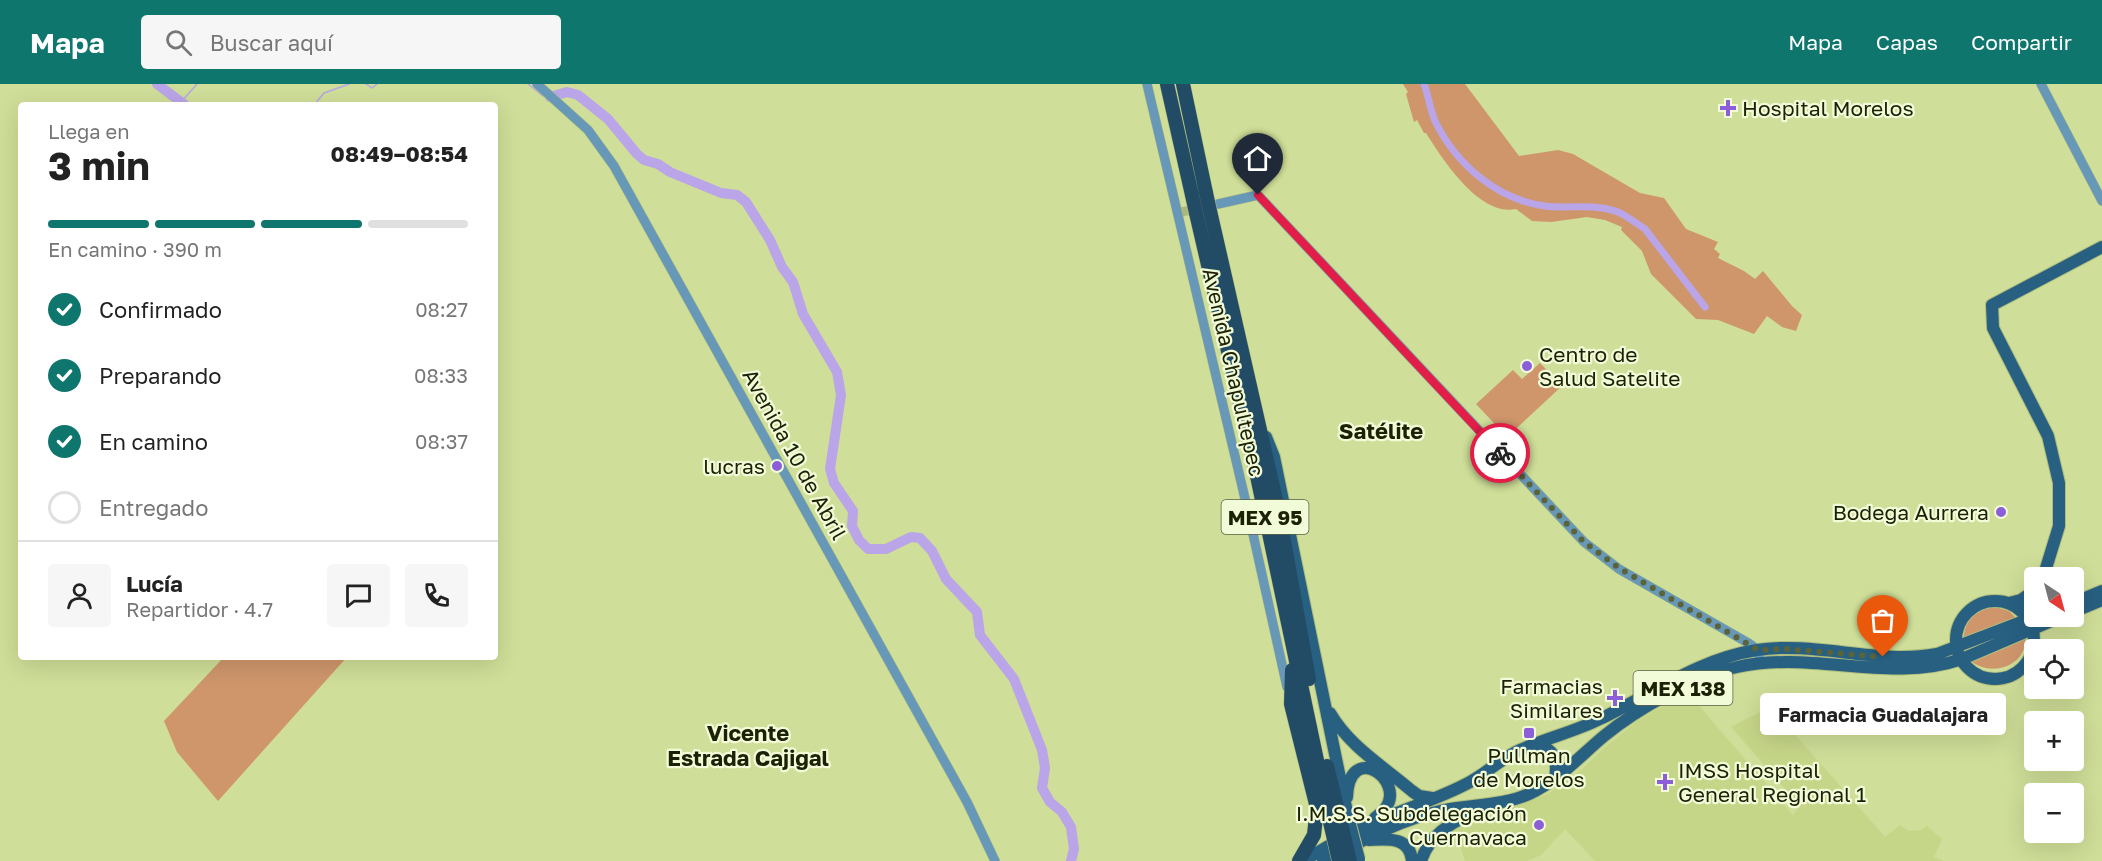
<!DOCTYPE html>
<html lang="es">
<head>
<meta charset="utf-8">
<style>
	body { margin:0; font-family:"Golos Text",sans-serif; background:#f6f6f6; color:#222; height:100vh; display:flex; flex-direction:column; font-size:22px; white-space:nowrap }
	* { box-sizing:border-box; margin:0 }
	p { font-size:20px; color:#767676 }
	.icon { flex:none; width:33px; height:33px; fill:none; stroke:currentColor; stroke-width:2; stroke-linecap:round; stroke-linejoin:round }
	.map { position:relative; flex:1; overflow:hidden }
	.panel { position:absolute; left:18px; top:18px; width:480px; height:558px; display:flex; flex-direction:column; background:#fff; border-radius:6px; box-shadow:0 6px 24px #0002 }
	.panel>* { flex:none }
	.needle { width:39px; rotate:144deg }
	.tools { position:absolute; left:2024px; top:483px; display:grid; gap:12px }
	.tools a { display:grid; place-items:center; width:60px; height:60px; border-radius:6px; background:#fff; box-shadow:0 6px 24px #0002; font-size:30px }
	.pin { position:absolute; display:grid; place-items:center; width:51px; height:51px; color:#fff; margin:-62px -26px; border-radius:50% 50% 50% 0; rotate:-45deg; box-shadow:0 0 6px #0007 }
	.pin .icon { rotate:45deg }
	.courier { position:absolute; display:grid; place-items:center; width:60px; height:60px; margin:-30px; border:4px solid #e11d48; border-radius:50%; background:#fff; color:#222; box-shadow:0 2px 8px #0007 }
	.bubble { position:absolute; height:42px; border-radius:6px; background:#fff; box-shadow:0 6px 24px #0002; font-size:20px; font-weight:700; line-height:42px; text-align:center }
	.head em { font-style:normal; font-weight:700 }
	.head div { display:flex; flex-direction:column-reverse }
	.head { display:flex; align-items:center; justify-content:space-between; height:102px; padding:0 30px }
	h1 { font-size:39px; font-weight:700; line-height:45px }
	.bar { display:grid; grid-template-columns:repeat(4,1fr); gap:9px 6px; align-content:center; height:72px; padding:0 30px }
	.bar i { height:8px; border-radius:4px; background:#e0e0e0 }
	.bar .current { background:#0f766e }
	.bar p { grid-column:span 4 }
	.line { display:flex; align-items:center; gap:15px; padding:0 30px; border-top:2px solid #e0e0e0 }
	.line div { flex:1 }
	.round { display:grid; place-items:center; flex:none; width:63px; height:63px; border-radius:6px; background:#f6f6f6 }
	ol { padding:0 30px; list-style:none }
	li { display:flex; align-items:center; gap:18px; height:66px }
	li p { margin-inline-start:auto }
	li .icon { padding:6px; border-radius:50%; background:#0f766e; color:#fff; stroke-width:4 }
	li:last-child { color:#767676 }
	li i { width:33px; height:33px; border:3px solid #e0e0e0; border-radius:50% }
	header { display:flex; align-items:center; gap:36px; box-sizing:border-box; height:84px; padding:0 30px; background:#0f766e; color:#fff }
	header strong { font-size:28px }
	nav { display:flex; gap:33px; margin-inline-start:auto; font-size:21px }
	.search { width:420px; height:54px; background:#f6f6f6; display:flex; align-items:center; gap:15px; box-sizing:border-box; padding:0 21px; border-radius:6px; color:#767676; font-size:22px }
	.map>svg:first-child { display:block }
	.built { fill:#c6d688 }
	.green { fill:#cf966c }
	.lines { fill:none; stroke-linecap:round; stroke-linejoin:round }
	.stream { stroke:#b9a5e8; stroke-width:1.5 }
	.canal { stroke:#b9a5e8; stroke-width:7 }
	.river { stroke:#b9a5e8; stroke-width:10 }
	.minor-tunnel { stroke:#abb87b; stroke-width:9; stroke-dasharray:9 4.5; stroke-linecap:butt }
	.minor-casing { stroke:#afbc7e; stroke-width:10 }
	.major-casing { stroke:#afbc7e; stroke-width:14 }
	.highway-casing { stroke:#afbc7e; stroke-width:15 }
	.minor { stroke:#6898b8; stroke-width:9 }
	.major { stroke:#286082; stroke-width:12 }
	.highway { stroke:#224c65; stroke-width:14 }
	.major-bridge-casing { stroke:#afbc7e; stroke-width:14; stroke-linecap:butt }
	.highway-bridge-casing { stroke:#afbc7e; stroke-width:15; stroke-linecap:butt }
	.major-bridge { stroke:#286082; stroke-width:12 }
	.highway-bridge { stroke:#224c65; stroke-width:14 }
	.done { stroke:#5b6338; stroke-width:6; stroke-dasharray:0 10.8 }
	.route { stroke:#e11d48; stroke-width:8 }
	.poi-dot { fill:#8c5fd9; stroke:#f2fbd8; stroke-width:2 }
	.labels { text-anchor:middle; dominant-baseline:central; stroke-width:4.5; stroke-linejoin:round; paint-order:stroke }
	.shield { fill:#f2fbd8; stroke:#5c6244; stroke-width:1.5 }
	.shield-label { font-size:20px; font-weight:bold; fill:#1c2105 }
	.poi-label { font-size:21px; fill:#1c2105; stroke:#f2fbd8; text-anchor:end }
	.street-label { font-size:21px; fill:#1c2105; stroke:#f2fbd8 }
	.neighbourhood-label { font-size:22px; font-weight:bold; fill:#1c2105; stroke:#f2fbd8 }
</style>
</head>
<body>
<header>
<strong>Mapa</strong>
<div class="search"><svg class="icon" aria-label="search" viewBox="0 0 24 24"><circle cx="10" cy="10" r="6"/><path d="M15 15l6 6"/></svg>Buscar aquí</div>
<nav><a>Mapa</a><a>Capas</a><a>Compartir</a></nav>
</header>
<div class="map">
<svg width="2102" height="777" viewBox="0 0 2102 777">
	<rect width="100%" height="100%" fill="#cfde98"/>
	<path class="built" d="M 1687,612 L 1695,617 L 1793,731 L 1800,722 L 1731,643 L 1773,621 L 1777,630 L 1885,753 L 1900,741 L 1909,747 L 1921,746 L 1927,742 L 1942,755 L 1934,773 L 1944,777 L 1595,777 L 1565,745 L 1541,771 L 1527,777 L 1465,777 L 1454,744 L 1548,710 L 1581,686 L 1603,665 L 1636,638 L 1676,614 Z"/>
	<path class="green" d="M 1403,0 L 1465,0 L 1519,72 L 1558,66 L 1573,70 L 1640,109 L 1664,114 L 1686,145 L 1718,158 L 1714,165 L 1720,170 L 1718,174 L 1744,187 L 1755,195 L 1763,187 L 1792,222 L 1802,231 L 1796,247 L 1782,243 L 1767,232 L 1754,250 L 1718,236 L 1696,235 L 1651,190 L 1642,167 L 1621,146 L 1622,143 L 1605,136 L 1587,133 L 1551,138 L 1532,137 L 1516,125 C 1480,133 1443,76 1426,49 L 1424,49 L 1417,36 L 1414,38 L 1406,10 L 1408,8 Z
		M 1540,279 L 1562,302 L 1507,353 L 1476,320 L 1513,286 L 1522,295 Z
		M 1992,522 L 2009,527 L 2016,534 L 1964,554 C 1964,536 1977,527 1992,522 Z
		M 2026,553 C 2026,583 1991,594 1969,576 Z
		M 224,573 L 347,573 L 218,717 L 177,668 L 164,637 Z"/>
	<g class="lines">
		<path class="stream" d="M 366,0 L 372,4 L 377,0
			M 528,0 L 543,12
			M 181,18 L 197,0
			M 314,21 L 324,9 L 349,0"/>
		<path class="canal" d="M 1424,0 C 1429,13 1430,27 1436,39 C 1457,81 1498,116 1545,122 C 1569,125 1595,119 1618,128 C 1627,132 1636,139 1645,145 L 1705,223"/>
		<path class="river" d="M 157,0 L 185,21
			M 550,13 L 567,8 L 578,11 L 608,35 L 637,70 L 644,76 L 658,80 L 670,88 L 721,109 L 737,111 L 746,118 L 770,156 L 782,183 L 793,198 L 803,230 L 837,288 L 841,311 L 830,385 L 834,399 L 853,427 L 852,442 L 859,456 L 868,465 L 886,465 L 911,453 L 920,454 L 932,467 L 946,495 L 977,528 L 980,551 L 1014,595 L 1042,666 L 1045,684 L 1042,704 L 1050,718 L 1062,728 L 1071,743 L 1074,765 L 1071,777"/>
		<path class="minor-tunnel" d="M 1181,128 L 1201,124"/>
		<defs>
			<path id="minor" d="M 537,0 L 588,46 L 614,82 L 967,718 L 995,777
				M 1147,0 L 1247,423 L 1287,603
				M 2041,0 L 2102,117
				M 1218,120 L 1258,111 L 1584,458 L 1619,485 L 1750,560 L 1758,566 L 1760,578"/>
			<path id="major" d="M 1266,353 L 1274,373 L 1348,733
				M 2043,494 L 2059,442 L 2059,399 L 2048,352 L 1993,244 L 1992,221 L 2102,163
				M1956 556a39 39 0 1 1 78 0a39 39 0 1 1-78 0Z
				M 2009,519 L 2021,516 L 2034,507
				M 2073,519 L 2102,507
				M 2073,528 L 2102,516
				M 1330,629 C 1350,663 1383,682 1412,707 L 1419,712 L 1432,714
				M 1536,661 C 1555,664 1558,677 1555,695
				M 1347,713 C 1349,656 1407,696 1385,725 C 1383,728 1378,731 1375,734
				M 1369,756 C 1387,755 1410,752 1412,777
				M 1303,777 C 1324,765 1344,752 1366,742 C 1400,726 1437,716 1470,698 C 1488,688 1502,674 1520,666 C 1546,654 1574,648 1600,635 C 1652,610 1698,575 1757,566 C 1817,557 1877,581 1937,570 L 2037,532
				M 1323,777 C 1361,757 1401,735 1444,726 C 1473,720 1502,722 1529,710 C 1558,697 1580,672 1604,652 C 1637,625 1695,592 1737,583 C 1812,566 1889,600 1962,575 L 2063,532
				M 1421,777 C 1431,746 1457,737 1483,723"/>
			<path id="highway" d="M 1167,0 L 1192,111
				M 1183,0 L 1206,109
				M 1210,127 L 1279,429 L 1309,595
				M 1196,129 L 1257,392 L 1330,738
				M 1292,586 L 1291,620 L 1317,724 L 1314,751 L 1299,777
				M 1327,682 L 1340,735"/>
		</defs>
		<use href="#minor" class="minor-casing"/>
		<use href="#major" class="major-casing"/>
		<use href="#highway" class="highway-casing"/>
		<use href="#minor" class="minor"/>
		<use href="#major" class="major"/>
		<use href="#highway" class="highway"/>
		<defs>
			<path id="major-bridge" d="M 1348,733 L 1359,775"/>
			<path id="highway-bridge" d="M 1206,109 L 1210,127
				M 1192,111 L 1196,129
				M 1340,735 L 1350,777
				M 1330,738 L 1339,777"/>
		</defs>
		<use href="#major-bridge" class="major-bridge-casing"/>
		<use href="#highway-bridge" class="highway-bridge-casing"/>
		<use href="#major-bridge" class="major-bridge"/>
		<use href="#highway-bridge" class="highway-bridge"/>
	</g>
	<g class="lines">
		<path class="done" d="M 1500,369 L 1584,458 L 1619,484 L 1758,566 L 1787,565 L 1883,573"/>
		<path class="route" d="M 1258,111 L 1500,369"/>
	</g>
	<g class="poi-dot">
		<path d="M1725 15h6v6h6v6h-6v6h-6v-6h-6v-6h6z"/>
		<circle cx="1527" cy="282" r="6"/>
		<circle cx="777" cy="382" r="6"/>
		<circle cx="2001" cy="428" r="6"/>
		<path d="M1612 605h6v6h6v6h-6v6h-6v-6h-6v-6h6z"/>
		<rect x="1523" y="643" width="12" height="12" rx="3"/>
		<path d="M1662 689h6v6h6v6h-6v6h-6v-6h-6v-6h6z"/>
		<circle cx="1539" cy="741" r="6"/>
	</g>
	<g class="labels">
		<g class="shield">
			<rect x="1221.5" y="416" width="87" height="34" rx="4.5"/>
			<rect x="1633.5" y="587" width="99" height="34" rx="4.5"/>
		</g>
		<g class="shield-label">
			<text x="1265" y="433">MEX 95</text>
			<text x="1683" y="604">MEX 138</text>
		</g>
		<g class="poi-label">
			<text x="1742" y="24" text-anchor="start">Hospital Morelos</text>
			<text x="1539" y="270" text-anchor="start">Centro de<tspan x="1539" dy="24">Salud Satelite</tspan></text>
			<text x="765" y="382">lucras</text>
			<text x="1989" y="428">Bodega Aurrera</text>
			<text x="1603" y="602">Farmacias<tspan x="1603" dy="24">Similares</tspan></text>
			<text x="1529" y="671" text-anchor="middle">Pullman<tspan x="1529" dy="24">de Morelos</tspan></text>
			<text x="1678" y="686" text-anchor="start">IMSS Hospital<tspan x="1678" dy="24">General Regional 1</tspan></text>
			<text x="1527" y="729">I.M.S.S. Subdelegación<tspan x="1527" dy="24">Cuernavaca</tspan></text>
		</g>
		<g class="street-label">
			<text transform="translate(1234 288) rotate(77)">Avenida Chapultepec</text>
			<text transform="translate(795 370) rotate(61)">Avenida 10 de Abril</text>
		</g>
		<g class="neighbourhood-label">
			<text x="1381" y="346">Satélite</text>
			<text x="748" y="648">Vicente<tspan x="748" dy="25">Estrada Cajigal</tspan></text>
		</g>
	</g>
</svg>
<div class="tools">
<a><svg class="needle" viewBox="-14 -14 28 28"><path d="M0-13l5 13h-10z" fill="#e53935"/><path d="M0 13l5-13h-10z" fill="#767676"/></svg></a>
<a><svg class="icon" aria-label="locate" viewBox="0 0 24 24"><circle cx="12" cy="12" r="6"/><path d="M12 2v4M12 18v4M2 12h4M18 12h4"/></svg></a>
<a>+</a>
<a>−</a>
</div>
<div class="pin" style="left:1883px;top:573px;background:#ea580c"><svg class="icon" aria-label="bag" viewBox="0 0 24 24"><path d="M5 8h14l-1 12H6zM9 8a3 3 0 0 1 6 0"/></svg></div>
<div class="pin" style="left:1258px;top:111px;background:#1f2937"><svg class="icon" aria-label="home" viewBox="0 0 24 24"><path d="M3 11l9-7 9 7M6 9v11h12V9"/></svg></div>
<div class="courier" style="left:1500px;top:369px"><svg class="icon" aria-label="bike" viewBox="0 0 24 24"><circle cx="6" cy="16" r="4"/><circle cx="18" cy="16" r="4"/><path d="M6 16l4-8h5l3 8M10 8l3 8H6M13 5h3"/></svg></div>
<div class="bubble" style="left:1760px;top:609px;width:246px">Farmacia Guadalajara</div>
<section class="panel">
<div class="head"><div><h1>3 min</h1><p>Llega en</p></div><em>08:49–08:54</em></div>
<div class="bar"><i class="current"></i><i class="current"></i><i class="current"></i><i></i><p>En camino · 390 m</p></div>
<ol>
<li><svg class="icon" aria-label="check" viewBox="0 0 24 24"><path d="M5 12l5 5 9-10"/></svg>Confirmado<p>08:27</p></li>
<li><svg class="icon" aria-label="check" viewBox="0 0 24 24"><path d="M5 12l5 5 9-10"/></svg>Preparando<p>08:33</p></li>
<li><svg class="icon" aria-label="check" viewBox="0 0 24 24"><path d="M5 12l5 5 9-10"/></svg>En camino<p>08:37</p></li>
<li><i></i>Entregado</li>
</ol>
<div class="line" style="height:108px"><a class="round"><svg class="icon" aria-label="person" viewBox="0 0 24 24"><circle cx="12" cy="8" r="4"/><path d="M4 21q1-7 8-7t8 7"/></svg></a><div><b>Lucía</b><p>Repartidor · 4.7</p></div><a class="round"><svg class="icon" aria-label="chat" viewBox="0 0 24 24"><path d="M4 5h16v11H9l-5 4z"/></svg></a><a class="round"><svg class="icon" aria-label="phone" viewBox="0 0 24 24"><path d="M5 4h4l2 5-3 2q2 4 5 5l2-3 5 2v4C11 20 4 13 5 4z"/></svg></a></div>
</section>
</div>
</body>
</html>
